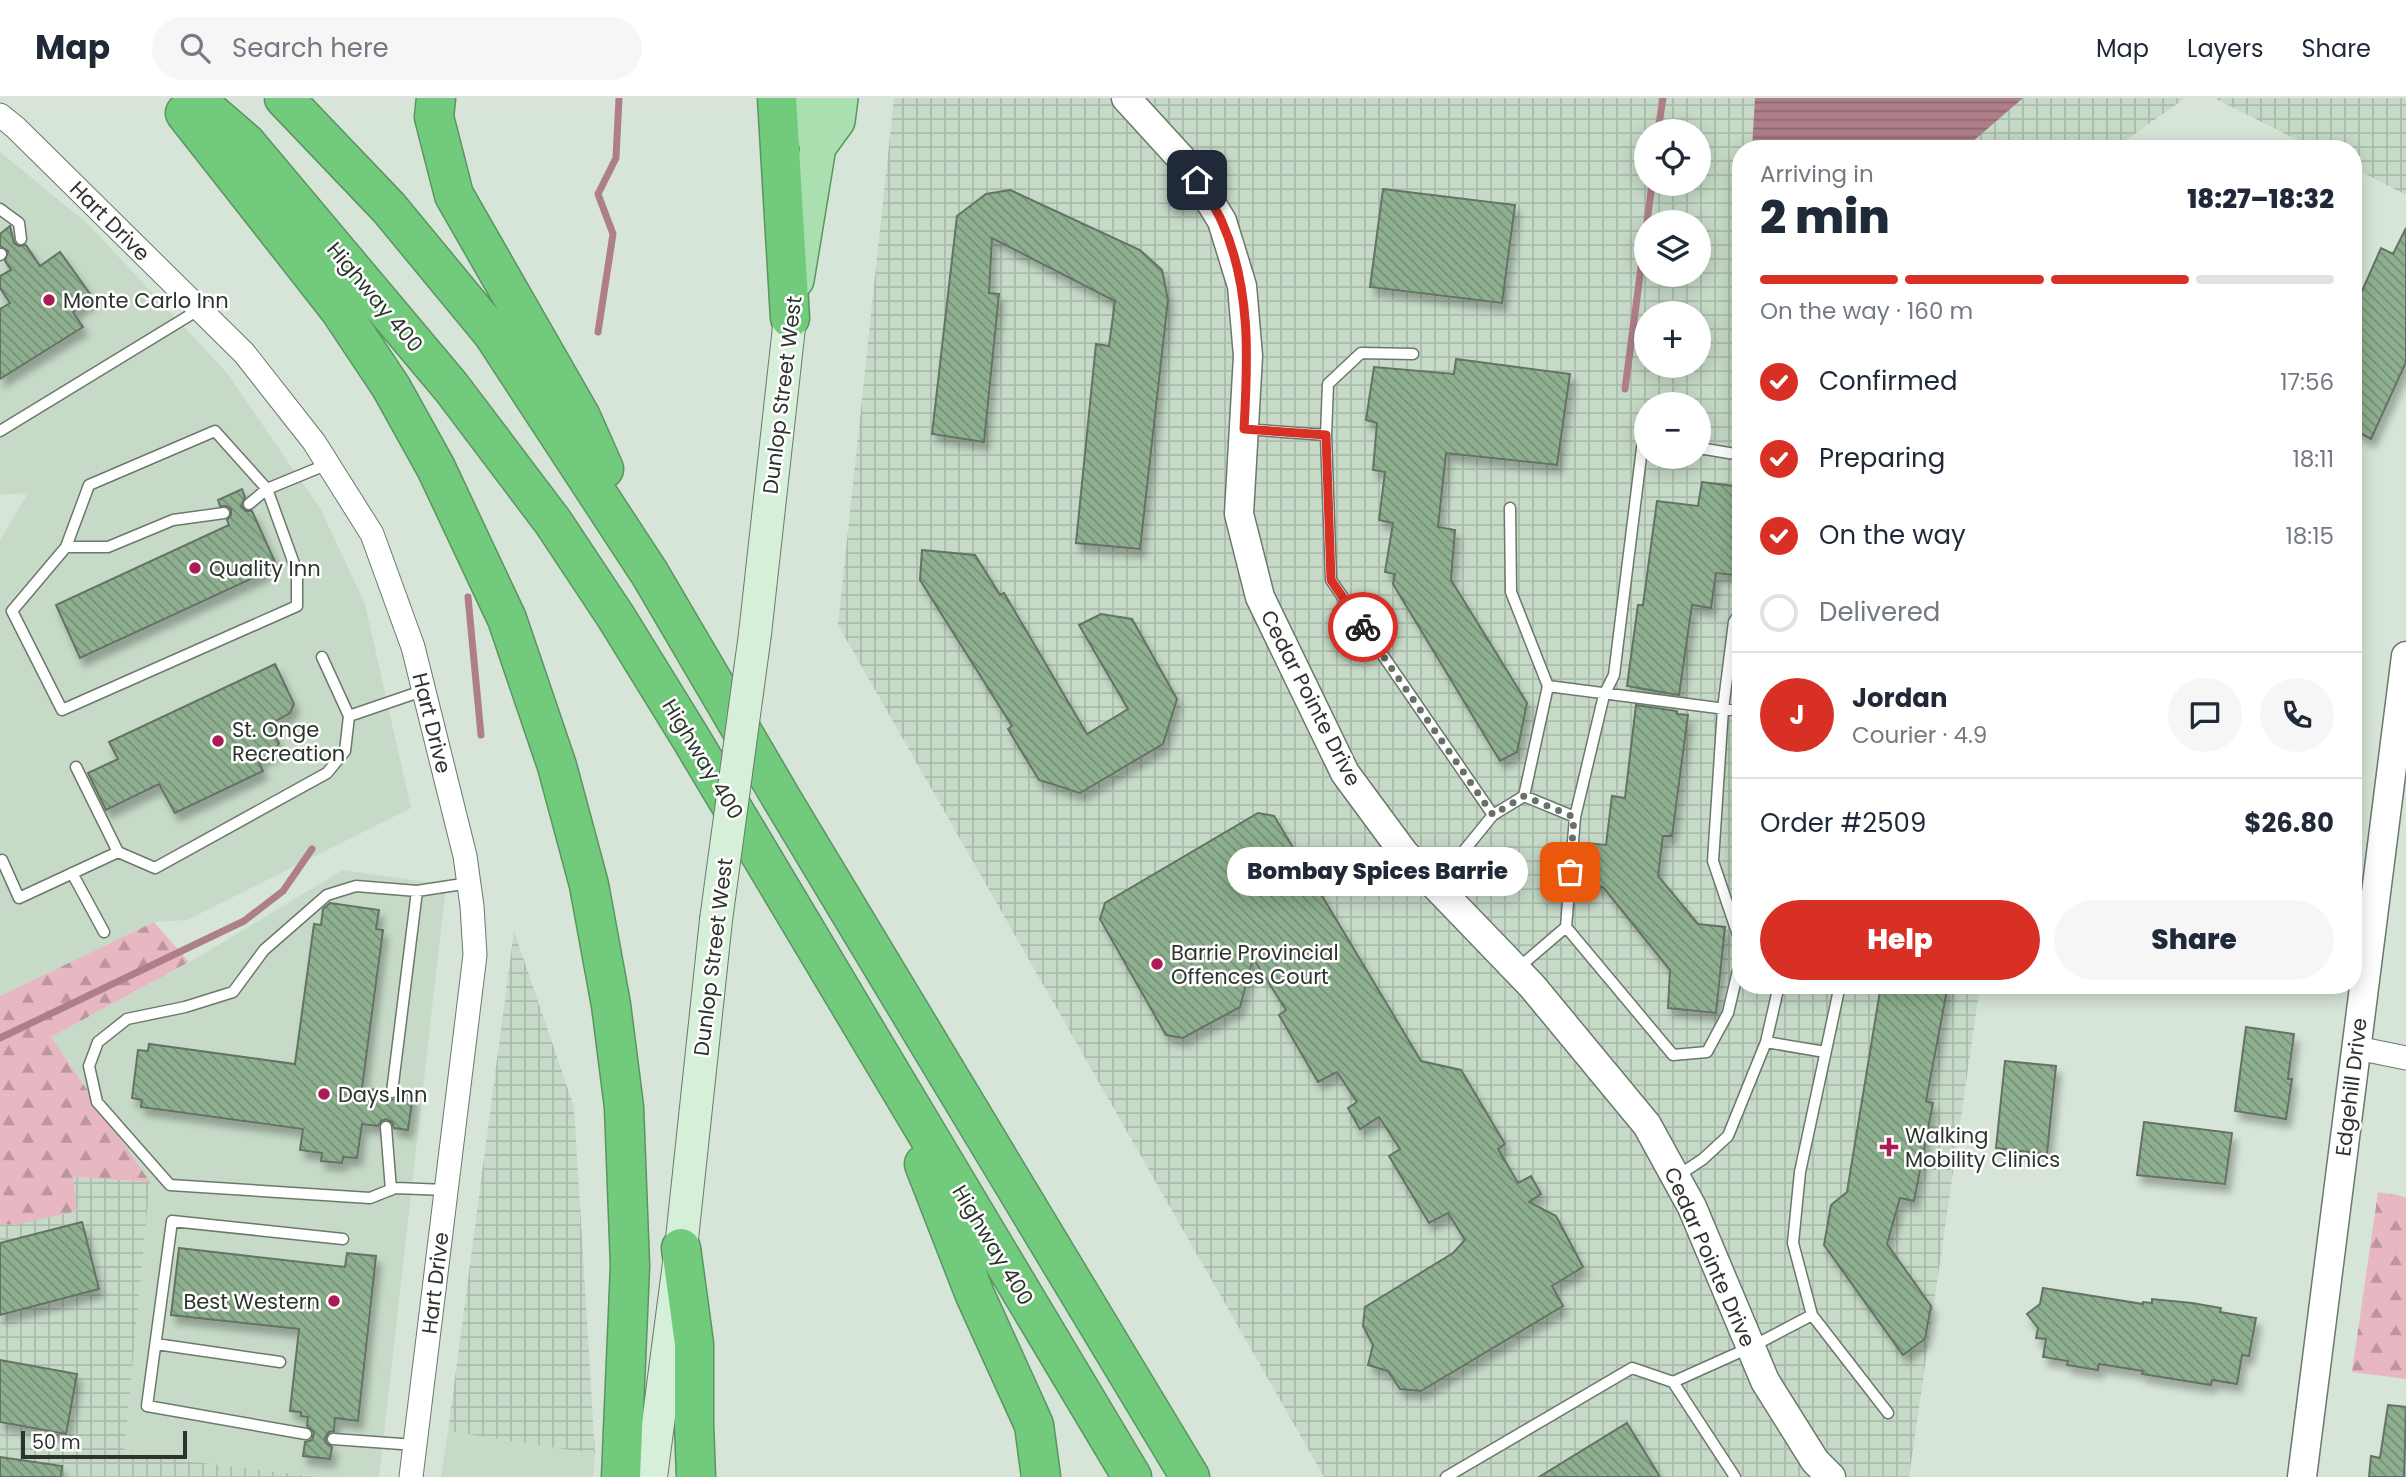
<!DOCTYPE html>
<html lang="en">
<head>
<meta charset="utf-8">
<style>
	body { margin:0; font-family:Poppins,sans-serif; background:#f6f6f7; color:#1f2937; height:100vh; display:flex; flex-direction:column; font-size:26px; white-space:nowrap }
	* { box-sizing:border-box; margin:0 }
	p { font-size:23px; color:#747a83 }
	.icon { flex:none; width:38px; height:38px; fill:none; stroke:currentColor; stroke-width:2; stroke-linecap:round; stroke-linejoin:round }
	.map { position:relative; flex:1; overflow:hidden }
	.details { position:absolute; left:1732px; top:42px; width:630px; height:854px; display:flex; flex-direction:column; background:#fff; border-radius:28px; box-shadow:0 4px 18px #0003 }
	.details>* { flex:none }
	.buttons { position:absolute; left:1634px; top:21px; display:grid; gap:14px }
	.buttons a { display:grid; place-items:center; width:77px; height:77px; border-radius:50%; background:#fff; box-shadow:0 4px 18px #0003; font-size:35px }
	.scale { position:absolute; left:21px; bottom:18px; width:166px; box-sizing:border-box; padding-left:7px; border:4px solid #2d332d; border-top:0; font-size:19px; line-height:24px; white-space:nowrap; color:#2d332d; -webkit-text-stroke:5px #fff; paint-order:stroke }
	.pin { position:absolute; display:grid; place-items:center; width:60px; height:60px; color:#fff; margin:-30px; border-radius:14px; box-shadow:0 4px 10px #0006 }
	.courier { position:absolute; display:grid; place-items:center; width:70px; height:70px; margin:-35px; border:5px solid #d93025; border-radius:50%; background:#fff; color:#222; box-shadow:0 2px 9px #0007 }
	.bubble { position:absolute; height:49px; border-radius:24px; background:#fff; box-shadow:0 4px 18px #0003; font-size:23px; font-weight:800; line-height:49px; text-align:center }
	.head em { font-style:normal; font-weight:800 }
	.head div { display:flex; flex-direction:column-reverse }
	.head { display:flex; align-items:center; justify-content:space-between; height:119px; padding:0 28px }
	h1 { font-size:46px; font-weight:800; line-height:52px }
	.bar { display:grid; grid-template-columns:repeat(4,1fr); gap:10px 7px; align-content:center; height:84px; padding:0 28px }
	.bar i { height:9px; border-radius:5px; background:#e0e1e3 }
	.bar .current { background:#d93025 }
	.bar p { grid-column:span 4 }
	.line { display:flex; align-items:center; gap:18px; padding:0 28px; border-top:2px solid #e0e1e3 }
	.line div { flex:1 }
	.round { display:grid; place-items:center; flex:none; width:74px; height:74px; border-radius:37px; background:#f6f6f7 }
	ol { padding:0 28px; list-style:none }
	li { display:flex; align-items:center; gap:21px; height:77px }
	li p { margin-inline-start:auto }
	li .icon { padding:7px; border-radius:50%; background:#d93025; color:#fff; stroke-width:4 }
	li:last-child { color:#747a83 }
	li i { width:38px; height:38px; border:4px solid #e0e1e3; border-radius:50% }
	.action { display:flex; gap:14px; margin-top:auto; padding:14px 28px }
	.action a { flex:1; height:80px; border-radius:42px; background:#d93025; color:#fff; font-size:28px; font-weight:800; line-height:80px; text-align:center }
	.action a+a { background:#f6f6f7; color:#1f2937 }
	header { display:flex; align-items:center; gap:42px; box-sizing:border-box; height:98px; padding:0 35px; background:#fff; border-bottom:2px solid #e0e1e3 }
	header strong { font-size:33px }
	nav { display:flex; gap:38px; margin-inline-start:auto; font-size:24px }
	.search { width:490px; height:63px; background:#f6f6f7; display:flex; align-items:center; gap:18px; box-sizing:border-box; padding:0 24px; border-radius:38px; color:#747a83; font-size:26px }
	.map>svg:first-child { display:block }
	.built { fill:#c6dac7 }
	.industrial { fill:url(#industrial-grid); fill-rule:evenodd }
	.forest { fill:url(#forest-firs) }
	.water { fill:url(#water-rules) }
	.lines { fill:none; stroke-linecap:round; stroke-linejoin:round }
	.stream { stroke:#ae7f89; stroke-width:7 }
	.building { fill:url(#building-back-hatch); stroke:#657265; stroke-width:2; filter:url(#shadow) }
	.service-casing { stroke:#6b786c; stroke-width:13 }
	.minor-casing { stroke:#6b786c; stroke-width:25 }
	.tertiary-casing { stroke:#6b786c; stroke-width:31 }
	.secondary-casing { stroke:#6b786c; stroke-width:34 }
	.primary-casing { stroke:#5a9560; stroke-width:38 }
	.motorway-casing { stroke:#5a9560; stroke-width:41 }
	.service { stroke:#fff; stroke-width:10 }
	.minor { stroke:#fff; stroke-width:23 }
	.tertiary { stroke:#fff; stroke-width:28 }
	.secondary { stroke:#d5efd8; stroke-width:32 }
	.primary { stroke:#aadfb0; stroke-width:35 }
	.motorway { stroke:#72ca7c; stroke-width:38 }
	.secondary-bridge-casing { stroke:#6b786c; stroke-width:34; stroke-linecap:butt }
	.secondary-bridge { stroke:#d5efd8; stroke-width:32 }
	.done { stroke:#687168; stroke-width:7; stroke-dasharray:0 12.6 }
	.route { stroke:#d93025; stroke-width:9 }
	.poi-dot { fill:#ac1c54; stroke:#fff; stroke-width:2.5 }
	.labels { text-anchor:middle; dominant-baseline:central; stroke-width:5; stroke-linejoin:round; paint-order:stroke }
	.street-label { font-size:21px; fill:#2d332d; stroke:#fff }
	.poi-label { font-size:21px; fill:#2d332d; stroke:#fff; text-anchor:start }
</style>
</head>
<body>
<header>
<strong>Map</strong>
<div class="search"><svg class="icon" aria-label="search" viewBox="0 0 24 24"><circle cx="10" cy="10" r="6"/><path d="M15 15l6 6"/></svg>Search here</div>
<nav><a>Map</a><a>Layers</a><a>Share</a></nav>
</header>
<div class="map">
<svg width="2406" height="1379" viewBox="0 0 2406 1379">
	<defs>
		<pattern id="industrial-grid" width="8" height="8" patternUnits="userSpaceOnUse" patternTransform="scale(1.75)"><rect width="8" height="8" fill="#c6dac7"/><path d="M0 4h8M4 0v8" fill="none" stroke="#aabcab"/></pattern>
		<pattern id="forest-firs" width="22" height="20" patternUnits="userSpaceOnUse" patternTransform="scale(1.75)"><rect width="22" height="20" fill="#e8b8c2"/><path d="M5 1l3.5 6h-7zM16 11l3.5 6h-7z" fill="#bc969e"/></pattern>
		<pattern id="water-rules" width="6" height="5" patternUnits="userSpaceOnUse" patternTransform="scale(1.75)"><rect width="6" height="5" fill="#ae7f89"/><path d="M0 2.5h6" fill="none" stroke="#8e6970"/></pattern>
		<pattern id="building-back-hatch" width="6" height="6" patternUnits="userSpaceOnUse" patternTransform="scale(1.75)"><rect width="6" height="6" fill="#8eb090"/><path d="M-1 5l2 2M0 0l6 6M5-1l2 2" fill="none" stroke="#749076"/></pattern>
		<filter id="shadow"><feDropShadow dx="4.5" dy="8" stdDeviation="3.5" flood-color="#0004"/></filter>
	</defs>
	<rect width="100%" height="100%" fill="#d6e5d7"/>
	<path class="built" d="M 0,54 L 88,126 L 227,275 L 320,410 L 365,506 L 411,710 L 187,822 L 154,824 L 0,898 L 0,442 L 28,395 L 0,397 Z
		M 343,772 L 446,787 L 379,1379 L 317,1379 L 124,1355 L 150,1085 L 51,939 L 190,864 Z
		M 448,1333 L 595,1356 L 593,1379 L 441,1379 Z"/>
	<path class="industrial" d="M 894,0 L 2185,0 L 2114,51 L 1741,51 L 1741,887 L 1980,887 L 1909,1379 L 1324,1379 L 838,527 ZM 1647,33 L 1699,33 L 1699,86 L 1647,86 ZM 1647,124 L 1699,124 L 1699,177 L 1647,177 ZM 1647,215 L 1699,215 L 1699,268 L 1647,268 ZM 1647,306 L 1699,306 L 1699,359 L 1647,359 Z
		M 2214,0 L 2406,0 L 2406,97 L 2354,70 L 2354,51 L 2315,51 Z
		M 514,833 L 574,1009 L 595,1356 L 448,1333 Z
		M 72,1079 L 150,1084 L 124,1355 L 317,1379 L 0,1379 L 0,1126 L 15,1127 Z"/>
	<path class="forest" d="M 154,824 L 189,864 L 51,939 L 150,1084 L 73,1079 L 77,1113 L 15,1127 L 0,1126 L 0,898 Z
		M 2378,1094 L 2406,1099 L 2406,1281 L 2352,1274 Z"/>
	<path class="water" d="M 1755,0 L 2023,0 L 1964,51 L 1752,51 Z"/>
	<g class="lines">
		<path class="stream" d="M 1658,33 L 1663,0
			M 1647,124 L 1652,86
			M 598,234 L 613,136 L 598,96 L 616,60 L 619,0
			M 1625,291 L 1647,124
			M 468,499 L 481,637
			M 0,940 L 244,823 L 283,793 L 312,751"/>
	</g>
	<path class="building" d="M 1383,91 L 1515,107 L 1502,205 L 1370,189 Z
		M 1010,92 L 1140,152 L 1162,172 L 1168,202 L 1140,451 L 1076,445 L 1096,246 L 1109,248 L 1115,203 L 992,140 L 989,195 L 999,196 L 984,344 L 932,336 L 957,118 L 986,96 Z
		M 10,128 L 14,145 L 19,148 L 26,147 L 40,168 L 60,154 L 93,200 L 73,214 L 83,229 L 0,281 L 0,211 L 10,205 L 0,190 L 0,178 L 11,172 L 5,163 L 8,153 L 0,148 L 0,136 Z
		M 2406,130 L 2406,264 L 2371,341 L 2354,332 L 2354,211 L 2381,150 L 2393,156 Z
		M 1456,261 L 1570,276 L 1557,367 L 1446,355 L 1438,429 L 1455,432 L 1451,482 L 1527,605 L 1517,654 L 1500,663 L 1393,486 L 1395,476 L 1385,474 L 1393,425 L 1379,422 L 1385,374 L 1373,372 L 1377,325 L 1366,322 L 1374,269 L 1454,276 Z
		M 1702,384 L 1741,389 L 1741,459 L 1737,458 L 1734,477 L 1716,475 L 1711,510 L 1692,507 L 1679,597 L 1627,588 L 1638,507 L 1643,507 L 1657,403 L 1698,408 Z
		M 242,391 L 245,399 L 241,408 L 246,413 L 252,413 L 275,464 L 264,469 L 266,474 L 80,560 L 56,507 L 229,427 L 227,422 L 231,417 L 231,411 L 226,408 L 220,408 L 218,402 Z
		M 922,452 L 975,457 L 1000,497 L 1004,495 L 1087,636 L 1128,611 L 1079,527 L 1101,516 L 1132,521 L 1177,601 L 1163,646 L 1080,695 L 1039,682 L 1008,631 L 1012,628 L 920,482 Z
		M 275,566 L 294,606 L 290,615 L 269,627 L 279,645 L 275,654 L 258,662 L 263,673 L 175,715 L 159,686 L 106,712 L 88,675 L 118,661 L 109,644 Z
		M 1636,607 L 1677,613 L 1677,616 L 1688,617 L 1672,738 L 1663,738 L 1658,778 L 1698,826 L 1725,829 L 1716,915 L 1668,910 L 1670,872 L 1603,789 L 1582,786 L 1587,745 L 1606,747 L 1612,698 L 1625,700 Z
		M 1258,715 L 1274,718 L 1421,963 L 1461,972 L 1505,1046 L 1498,1051 L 1518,1085 L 1531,1078 L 1541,1096 L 1529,1104 L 1556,1118 L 1583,1169 L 1552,1188 L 1563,1208 L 1421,1293 L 1400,1291 L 1388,1273 L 1368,1267 L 1373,1247 L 1363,1228 L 1365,1209 L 1453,1155 L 1465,1142 L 1448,1115 L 1429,1125 L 1389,1058 L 1400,1051 L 1379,1019 L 1360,1031 L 1348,1010 L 1357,1004 L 1337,974 L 1318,984 L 1279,917 L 1286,912 L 1253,860 L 1240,909 L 1183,940 L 1166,937 L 1100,821 L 1105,805 Z
		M 330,805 L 379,812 L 376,831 L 383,832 L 362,990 L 384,993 L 385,998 L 390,1002 L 396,1001 L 400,995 L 413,997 L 408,1032 L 394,1030 L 392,1024 L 386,1021 L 381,1023 L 378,1028 L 362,1026 L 357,1060 L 343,1059 L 342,1065 L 321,1063 L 322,1055 L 300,1052 L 303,1031 L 141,1009 L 142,1002 L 132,1000 L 138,952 L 148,953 L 149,946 L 295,966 L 314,826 L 321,827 L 323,811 Z
		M 1881,887 L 1948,887 L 1926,1003 L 1933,1005 L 1914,1103 L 1900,1100 L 1887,1146 L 1931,1208 L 1925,1241 L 1903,1257 L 1824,1147 L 1831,1107 L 1847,1094 Z
		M 2246,929 L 2294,936 L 2288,981 L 2292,981 L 2286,1021 L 2235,1013 Z
		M 2005,963 L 2056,968 L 2047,1056 L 1996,1050 Z
		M 2144,1024 L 2232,1035 L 2225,1086 L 2137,1077 Z
		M 82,1124 L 99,1191 L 0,1217 L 0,1145 Z
		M 179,1150 L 345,1169 L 347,1155 L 376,1158 L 358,1323 L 335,1320 L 334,1333 L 329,1334 L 325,1340 L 326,1345 L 332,1349 L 330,1361 L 303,1358 L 305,1344 L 312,1342 L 314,1334 L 307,1328 L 308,1319 L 301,1318 L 301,1314 L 290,1313 L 299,1231 L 171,1217 Z
		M 2043,1190 L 2143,1206 L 2143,1204 L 2152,1205 L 2152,1201 L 2192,1205 L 2221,1210 L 2220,1214 L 2256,1220 L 2249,1258 L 2242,1257 L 2237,1286 L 2212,1282 L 2211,1287 L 2142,1276 L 2143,1273 L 2099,1266 L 2098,1272 L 2067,1267 L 2068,1263 L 2043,1259 L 2046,1241 L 2036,1240 L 2038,1230 L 2027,1216 L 2040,1206 Z
		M 0,1262 L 77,1276 L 66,1336 L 0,1324 Z
		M 2388,1307 L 2406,1309 L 2404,1379 L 2369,1379 L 2371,1358 L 2380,1360 Z
		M 1627,1325 L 1660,1379 L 1539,1379 Z
		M 0,1359 L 62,1368 L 61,1379 L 0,1379 Z"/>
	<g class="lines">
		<defs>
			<path id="service" d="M 0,111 L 19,125 L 21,141
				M 0,157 L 1,156
				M 1413,256 L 1361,255 L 1328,286 L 1326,337 L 1331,482 L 1493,717
				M 1244,331 L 1326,337
				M 0,333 L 200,211
				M 1647,342 L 1643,342 L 1614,577 L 1604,597 L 1575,719 L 1566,829 L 1673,957 L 1707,954 L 1728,915 L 1741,860
				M 1699,350 L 1741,357
				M 249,406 L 267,391 L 297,474 L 297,508 L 62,612 L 12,513 L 66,449 L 89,387 L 215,333 L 267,391 L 328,366
				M 66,449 L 108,449 L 173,422 L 224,415
				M 1741,513 L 1734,524 L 1723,611 L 1713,763 L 1741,846
				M 322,559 L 349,618
				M 1548,588 L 1741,613
				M 76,669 L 118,754 L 155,770 L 327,675 L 345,653 L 349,618 L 425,592
				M 1524,698 L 1575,719
				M 2,762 L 19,800 L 118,754
				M 72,775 L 104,834
				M 1436,787 L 1493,717 L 1524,698 L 1548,588 L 1511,494 L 1510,410
				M 1517,871 L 1566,829
				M 1766,944 L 1779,887
				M 392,994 L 417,793
				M 386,1029 L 391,1092
				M 1676,1079 L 1703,1061 L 1728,1038 L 1766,944 L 1825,954
				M 446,1092 L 395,1090 L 370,1100 L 170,1087 L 97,1004 L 89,968 L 98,944 L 127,921 L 185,909 L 233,894 L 264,852 L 327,797 L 356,788 L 417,793 L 469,785
				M 1812,1217 L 1793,1145 L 1800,1074 L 1840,887
				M 156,1246 L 280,1264
				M 306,1336 L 147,1308 L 172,1123 L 343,1141
				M 333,1341 L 415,1347
				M 1446,1379 L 1632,1270 L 1673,1284
				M 1735,1379 L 1673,1284 L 1751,1249 L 1812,1217 L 1888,1315"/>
			<path id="minor" d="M 0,17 L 15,29 L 244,255 L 314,344 L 372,436 L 413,549 L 465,758 L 472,808 L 475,857 L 411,1379
				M 2357,950 L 2406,960"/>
			<path id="tertiary" d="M 1126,0 L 1189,69 L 1222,123 L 1242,188 L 1248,258 L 1239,416 L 1260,499 L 1345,675 L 1404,755 L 1532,888 L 1647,1027 L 1692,1109 L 1765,1283 L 1815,1363 L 1831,1379
				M 2302,1379 L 2406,558"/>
			<path id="secondary" d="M 755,536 L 790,220
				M 651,1379 L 681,1150 L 716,822"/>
			<path id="primary" d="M 812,0 L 809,20 L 818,49
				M 796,182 L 818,49 L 837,23 L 840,0"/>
			<path id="motorway" d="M 194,0 L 246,45 L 451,289 L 553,424 L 616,519 L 690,639 L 1132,1379
				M 284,0 L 389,110 L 493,236 L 650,476 L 783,703 L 1190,1379
				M 436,0 L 434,19 L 454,97 L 581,319 L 604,371
				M 777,0 L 790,220
				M 185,15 L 339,211 L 391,289 L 436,370 L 507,521 L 557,668 L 589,787 L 611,907 L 624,1009 L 630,1168 L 621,1379
				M 924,1066 L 975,1197 L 1034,1327 L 1041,1379
				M 681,1150 L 694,1246 L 694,1326 L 696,1379"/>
		</defs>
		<use href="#service" class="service-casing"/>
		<use href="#minor" class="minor-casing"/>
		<use href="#tertiary" class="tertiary-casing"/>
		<use href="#secondary" class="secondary-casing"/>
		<use href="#primary" class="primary-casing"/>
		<use href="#motorway" class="motorway-casing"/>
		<use href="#service" class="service"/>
		<use href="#minor" class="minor"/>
		<use href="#tertiary" class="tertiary"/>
		<use href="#secondary" class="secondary"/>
		<use href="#primary" class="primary"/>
		<use href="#motorway" class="motorway"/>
		<defs>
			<path id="secondary-bridge" d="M 716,822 L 755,536"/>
		</defs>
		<use href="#secondary-bridge" class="secondary-bridge-casing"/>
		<use href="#secondary-bridge" class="secondary-bridge"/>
	</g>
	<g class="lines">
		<path class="done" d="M 1363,529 L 1493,717 L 1524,698 L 1574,719 L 1570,774"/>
		<path class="route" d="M 1197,82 C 1205,96 1216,109 1222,124 C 1251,189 1248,261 1244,331 L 1326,337 L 1331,482 L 1363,529"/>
	</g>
	<g class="poi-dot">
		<circle cx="49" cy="202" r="7"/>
		<circle cx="195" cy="470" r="7"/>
		<circle cx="218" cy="643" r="7"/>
		<circle cx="1157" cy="866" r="7"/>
		<circle cx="324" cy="996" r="7"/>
		<path d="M1885.5 1038.5h7v7h7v7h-7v7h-7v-7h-7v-7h7z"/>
		<circle cx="334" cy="1203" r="7"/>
	</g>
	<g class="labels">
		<g class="street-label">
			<text transform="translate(110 123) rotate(45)">Hart Drive</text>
			<text transform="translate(375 199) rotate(50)">Highway 400</text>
			<text transform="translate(782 297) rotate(-83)">Dunlop Street West</text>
			<text transform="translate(1311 600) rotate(63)">Cedar Pointe Drive</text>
			<text transform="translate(432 625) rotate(76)">Hart Drive</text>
			<text transform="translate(703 661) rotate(59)">Highway 400</text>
			<text transform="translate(713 859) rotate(-83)">Dunlop Street West</text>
			<text transform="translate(2351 989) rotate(-83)">Edgehill Drive</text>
			<text transform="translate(993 1147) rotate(59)">Highway 400</text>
			<text transform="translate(1710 1159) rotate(66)">Cedar Pointe Drive</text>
			<text transform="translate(435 1185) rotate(-83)">Hart Drive</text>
		</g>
		<g class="poi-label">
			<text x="63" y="202">Monte Carlo Inn</text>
			<text x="209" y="470">Quality Inn</text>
			<text x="232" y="631">St. Onge<tspan x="232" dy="24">Recreation</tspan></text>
			<text x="1171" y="854">Barrie Provincial<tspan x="1171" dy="24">Offences Court</tspan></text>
			<text x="338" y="996">Days Inn</text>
			<text x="1905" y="1037">Walking<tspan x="1905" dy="24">Mobility Clinics</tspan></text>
			<text x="320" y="1203" text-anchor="end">Best Western</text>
		</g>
	</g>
</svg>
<div class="buttons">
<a><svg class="icon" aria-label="locate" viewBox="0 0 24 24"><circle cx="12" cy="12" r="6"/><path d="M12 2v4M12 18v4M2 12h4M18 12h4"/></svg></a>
<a><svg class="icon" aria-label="layers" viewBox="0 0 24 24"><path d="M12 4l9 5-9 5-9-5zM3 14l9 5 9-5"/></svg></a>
<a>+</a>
<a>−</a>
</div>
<div class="scale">50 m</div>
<div class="pin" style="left:1570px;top:774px;background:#ea580c"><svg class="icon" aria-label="bag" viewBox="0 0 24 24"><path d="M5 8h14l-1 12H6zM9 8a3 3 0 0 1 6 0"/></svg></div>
<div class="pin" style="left:1197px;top:82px;background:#1f2937"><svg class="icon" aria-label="home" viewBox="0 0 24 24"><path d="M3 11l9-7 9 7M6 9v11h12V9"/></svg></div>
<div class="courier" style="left:1363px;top:529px"><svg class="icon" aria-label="bike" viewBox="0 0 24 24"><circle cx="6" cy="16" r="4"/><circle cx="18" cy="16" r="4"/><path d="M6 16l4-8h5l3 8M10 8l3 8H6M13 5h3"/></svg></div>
<div class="bubble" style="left:1227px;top:749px;width:301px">Bombay Spices Barrie</div>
<section class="details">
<div class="head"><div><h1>2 min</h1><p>Arriving in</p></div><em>18:27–18:32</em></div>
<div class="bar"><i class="current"></i><i class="current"></i><i class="current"></i><i></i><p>On the way · 160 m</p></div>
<ol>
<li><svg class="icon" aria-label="check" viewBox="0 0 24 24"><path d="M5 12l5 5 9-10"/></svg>Confirmed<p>17:56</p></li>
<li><svg class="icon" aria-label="check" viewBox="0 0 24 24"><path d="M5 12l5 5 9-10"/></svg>Preparing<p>18:11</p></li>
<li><svg class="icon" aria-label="check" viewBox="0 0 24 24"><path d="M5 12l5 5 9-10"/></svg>On the way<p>18:15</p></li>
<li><i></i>Delivered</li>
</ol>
<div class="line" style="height:126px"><b class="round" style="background:#d93025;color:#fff">J</b><div><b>Jordan</b><p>Courier · 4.9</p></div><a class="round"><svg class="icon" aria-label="chat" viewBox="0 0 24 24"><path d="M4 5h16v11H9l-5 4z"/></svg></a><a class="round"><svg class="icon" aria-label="phone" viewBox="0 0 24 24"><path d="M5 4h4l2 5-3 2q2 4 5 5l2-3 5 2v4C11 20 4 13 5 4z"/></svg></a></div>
<div class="line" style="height:91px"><div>Order #2509</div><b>$26.80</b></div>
<div class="action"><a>Help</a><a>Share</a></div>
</section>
</div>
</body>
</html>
